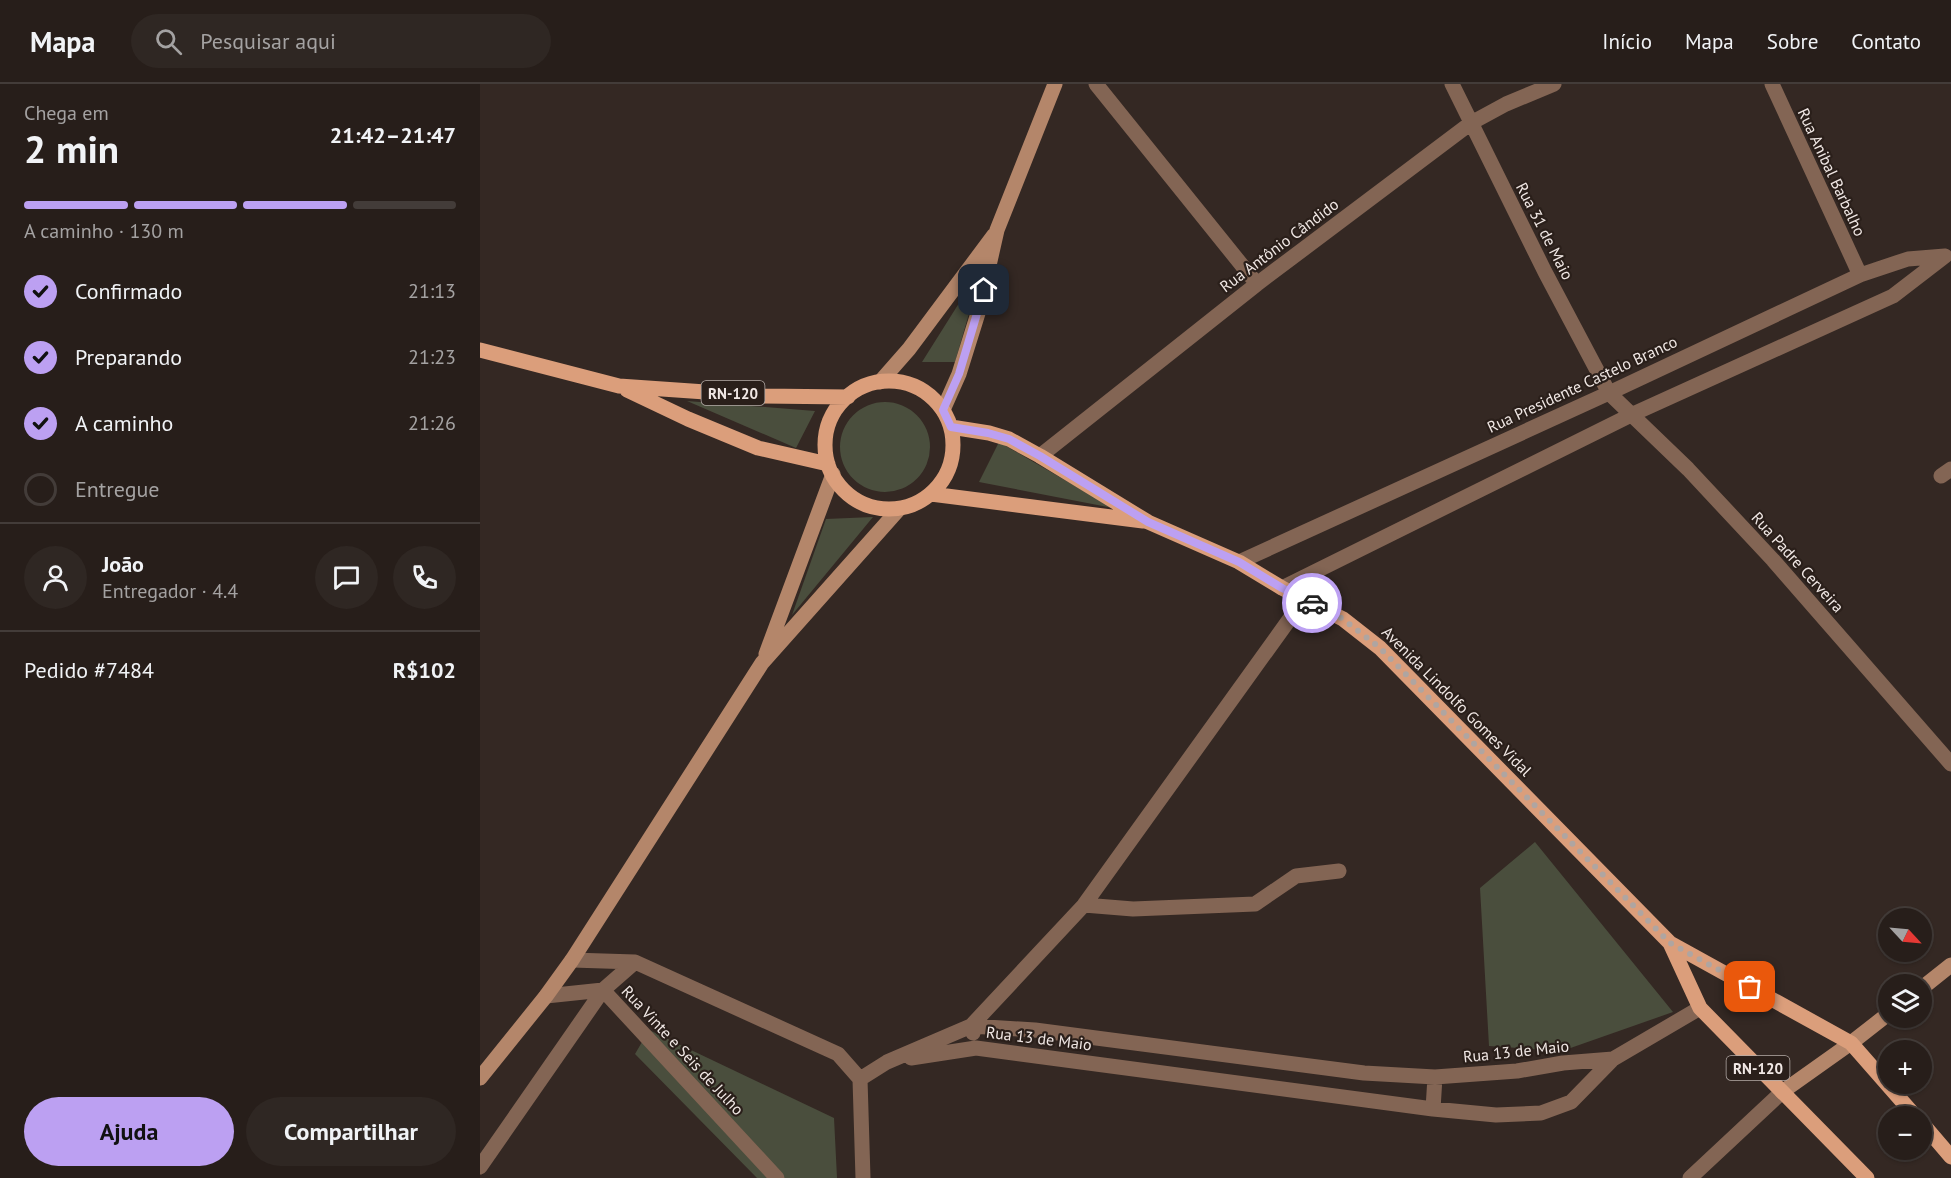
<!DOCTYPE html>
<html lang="pt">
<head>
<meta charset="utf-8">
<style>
	body { margin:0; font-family:"PT Sans",sans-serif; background:#2f2723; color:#f1f3f6; height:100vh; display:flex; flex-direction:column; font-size:22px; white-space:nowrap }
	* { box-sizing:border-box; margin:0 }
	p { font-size:20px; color:#a4a2a2 }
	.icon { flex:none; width:33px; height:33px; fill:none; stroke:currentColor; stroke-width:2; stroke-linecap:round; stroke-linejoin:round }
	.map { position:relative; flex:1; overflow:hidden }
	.drawer { display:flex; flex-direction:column; background:#271e1a; width:480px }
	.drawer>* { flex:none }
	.needle { width:39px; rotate:116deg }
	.tools { position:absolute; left:1398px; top:824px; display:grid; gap:12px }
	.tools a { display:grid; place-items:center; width:54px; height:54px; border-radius:50%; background:#271e1a; box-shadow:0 2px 4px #0004,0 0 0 2px #433c39; font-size:30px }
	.pin { position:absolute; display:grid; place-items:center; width:51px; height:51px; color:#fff; margin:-26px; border-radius:12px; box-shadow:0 3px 9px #0006 }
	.courier { position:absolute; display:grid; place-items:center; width:60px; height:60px; margin:-30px; border:4px solid #bca0f2; border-radius:50%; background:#fff; color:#222; box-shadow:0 2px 8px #0007 }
	.head em { font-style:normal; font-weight:700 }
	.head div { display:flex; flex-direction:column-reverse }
	.head { display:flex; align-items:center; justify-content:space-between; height:102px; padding:0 24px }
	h1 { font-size:39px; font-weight:700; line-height:45px }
	.bar { display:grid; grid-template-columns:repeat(4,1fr); gap:9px 6px; align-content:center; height:72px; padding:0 24px }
	.bar i { height:8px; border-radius:4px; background:#433c39 }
	.bar .current { background:#bca0f2 }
	.bar p { grid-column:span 4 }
	.line { display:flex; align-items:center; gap:15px; padding:0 24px; border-top:2px solid #433c39 }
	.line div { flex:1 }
	.round { display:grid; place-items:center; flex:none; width:63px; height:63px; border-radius:32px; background:#2f2723 }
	ol { padding:0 24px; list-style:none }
	li { display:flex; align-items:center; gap:18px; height:66px }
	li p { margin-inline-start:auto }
	li .icon { padding:6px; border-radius:50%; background:#bca0f2; color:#111; stroke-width:4 }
	li:last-child { color:#a4a2a2 }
	li i { width:33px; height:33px; border:3px solid #433c39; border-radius:50% }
	.primary-button { display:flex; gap:12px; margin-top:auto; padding:12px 24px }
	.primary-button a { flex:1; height:69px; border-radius:36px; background:#bca0f2; color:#111; font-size:24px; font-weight:700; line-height:69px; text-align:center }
	.primary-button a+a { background:#2f2723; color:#f1f3f6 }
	header { display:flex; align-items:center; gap:36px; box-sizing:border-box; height:84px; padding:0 30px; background:#271e1a; border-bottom:2px solid #433c39 }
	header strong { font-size:28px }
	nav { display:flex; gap:33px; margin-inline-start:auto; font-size:21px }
	.search { width:420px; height:54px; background:#2f2723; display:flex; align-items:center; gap:15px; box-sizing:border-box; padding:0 21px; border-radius:33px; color:#a4a2a2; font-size:22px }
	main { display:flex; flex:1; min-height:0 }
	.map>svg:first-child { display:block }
	.green { fill:#4a4e3d }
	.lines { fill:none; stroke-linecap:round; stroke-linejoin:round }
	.street { stroke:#836554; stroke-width:15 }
	.secondary { stroke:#b4866a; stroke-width:15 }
	.primary { stroke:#db9e7b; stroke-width:15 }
	.done { stroke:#afa5a1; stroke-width:6; stroke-dasharray:0 10.8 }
	.route { stroke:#bca0f2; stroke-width:8 }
	.labels { text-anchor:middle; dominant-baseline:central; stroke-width:4.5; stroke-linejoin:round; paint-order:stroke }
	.shield { fill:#2a1f1a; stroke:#b5aca8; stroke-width:1.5 }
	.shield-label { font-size:15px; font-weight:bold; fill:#f1e8e5 }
	.street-label { font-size:16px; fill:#f1e8e5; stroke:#2a1f1a }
</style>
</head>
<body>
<header>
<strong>Mapa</strong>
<div class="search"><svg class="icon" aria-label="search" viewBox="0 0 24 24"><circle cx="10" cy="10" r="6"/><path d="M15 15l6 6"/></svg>Pesquisar aqui</div>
<nav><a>Início</a><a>Mapa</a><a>Sobre</a><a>Contato</a></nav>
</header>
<main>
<section class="drawer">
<div class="head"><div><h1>2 min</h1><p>Chega em</p></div><em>21:42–21:47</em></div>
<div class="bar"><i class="current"></i><i class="current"></i><i class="current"></i><i></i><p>A caminho · 130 m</p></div>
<ol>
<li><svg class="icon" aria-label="check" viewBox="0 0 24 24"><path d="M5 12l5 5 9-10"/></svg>Confirmado<p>21:13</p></li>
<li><svg class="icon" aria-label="check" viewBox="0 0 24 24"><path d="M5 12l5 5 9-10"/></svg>Preparando<p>21:23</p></li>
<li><svg class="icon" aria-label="check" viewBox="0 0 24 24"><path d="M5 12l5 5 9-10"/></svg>A caminho<p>21:26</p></li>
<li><i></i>Entregue</li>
</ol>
<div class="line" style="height:108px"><a class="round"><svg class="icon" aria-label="person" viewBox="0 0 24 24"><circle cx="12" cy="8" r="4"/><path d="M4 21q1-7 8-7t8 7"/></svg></a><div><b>João</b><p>Entregador · 4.4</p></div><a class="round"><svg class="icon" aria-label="chat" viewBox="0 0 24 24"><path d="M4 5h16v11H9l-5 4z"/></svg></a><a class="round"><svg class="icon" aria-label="phone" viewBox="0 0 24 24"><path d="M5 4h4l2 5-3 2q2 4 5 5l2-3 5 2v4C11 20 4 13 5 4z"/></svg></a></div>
<div class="line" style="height:78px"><div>Pedido #7484</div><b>R$102</b></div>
<div class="primary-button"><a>Ajuda</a><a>Compartilhar</a></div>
</section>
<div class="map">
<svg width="1471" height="1094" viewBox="0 0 1471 1094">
	<rect width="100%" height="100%" fill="#342823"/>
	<path class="green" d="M 503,181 L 475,278 L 442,278 Z
		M 207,317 L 335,327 L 316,364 Z
		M360 363a45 45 0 1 1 90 0a45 45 0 1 1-90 0Z
		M 519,358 L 633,424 L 499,398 Z
		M 393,433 L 312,531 L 346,435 Z
		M 1055,758 L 1193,928 L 1082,967 L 1009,962 L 1000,804 Z
		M 169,946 L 354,1034 L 357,1094 L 277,1094 L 155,970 Z"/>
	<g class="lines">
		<path class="street" d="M 616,0 L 777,200
			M 972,0 L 1065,188 L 1129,309 L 1208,385 L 1293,476 L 1471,680
			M 1292,0 L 1380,191
			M 560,372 L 777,200 L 991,39 L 1026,20 L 1074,0
			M 1461,392 L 1471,385
			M 759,478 L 1129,309 L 1380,191 L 1428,175 L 1465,172
			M 802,504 L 1153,330 L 1413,212 L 1465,172
			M 604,821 L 653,825 L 775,820 L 816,792 L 859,787
			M 92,876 L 155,878 L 358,970 L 380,995 L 407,978 L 491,942 L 555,946 L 884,989 L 955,993 L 1037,987 L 1083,979 L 1133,975
			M 66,912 L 123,906 L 297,1094
			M 493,949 L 491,942 L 604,821 L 824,515
			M 431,974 L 496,964 L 953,1025 L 1016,1031 L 1061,1029 L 1091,1018 L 1133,975 L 1220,924
			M 380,995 L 383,1094
			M 953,1025 L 955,993
			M 0,1083 L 123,906 L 155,878
			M 1210,1094 L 1302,1008"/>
		<path class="secondary" d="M 400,298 L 429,265 L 514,151
			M 463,326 L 479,290 L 499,226 L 517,146 L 575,0
			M 286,570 L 353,390
			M 1442,904 L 1471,881
			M 0,994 L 66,912 L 92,876 L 282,579 L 419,425
			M 1302,1008 L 1371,959 L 1408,930"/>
		<path class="primary" d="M 0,266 L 139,302 L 283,312 L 368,313
			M345 361a64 64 0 1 1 128 0a64 64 0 1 1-128 0Z
			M 147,306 L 208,335 L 278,364 L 348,380
			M 471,343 L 509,349 L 529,355 L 560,372 L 668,438 L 759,478 L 802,504 L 863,535 L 900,564 L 1190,859 L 1371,959 L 1435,1032
			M 451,410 L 663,437
			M 1190,859 L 1220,924 L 1387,1094
			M 1442,1039 L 1471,1073"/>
	</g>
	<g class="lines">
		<path class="done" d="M 832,519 L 863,535 L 900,564 L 1190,859 L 1270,903"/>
		<path class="route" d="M 504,206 L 479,290 L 463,326 L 471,343 L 508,349 L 529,355 L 560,372 L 668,438 L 759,478 L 802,504 L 832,519"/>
	</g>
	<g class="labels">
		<g class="shield">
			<rect x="221.5" y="297" width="63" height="24" rx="4.5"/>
			<rect x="1246.5" y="972" width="63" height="24" rx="4.5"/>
		</g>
		<g class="shield-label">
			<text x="253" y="309">RN-120</text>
			<text x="1278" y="984">RN-120</text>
		</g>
		<g class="street-label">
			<text transform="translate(1352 88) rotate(65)">Rua Anibal Barbalho</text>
			<text transform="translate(1065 147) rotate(63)">Rua 31 de Maio</text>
			<text transform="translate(799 161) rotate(-37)">Rua Antônio Cândido</text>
			<text transform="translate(1102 300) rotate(-25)">Rua Presidente Castelo Branco</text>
			<text transform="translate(1318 478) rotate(48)">Rua Padre Cerveira</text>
			<text transform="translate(977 617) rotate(45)">Avenida Lindolfo Gomes Vidal</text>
			<text transform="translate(559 954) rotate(7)">Rua 13 de Maio</text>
			<text transform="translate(203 966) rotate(47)">Rua Vinte e Seis de Julho</text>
			<text transform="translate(1036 967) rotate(-6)">Rua 13 de Maio</text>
		</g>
	</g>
</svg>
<div class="tools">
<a><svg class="needle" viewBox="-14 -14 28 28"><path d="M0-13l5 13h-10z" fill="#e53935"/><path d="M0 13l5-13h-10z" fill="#a4a2a2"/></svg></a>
<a><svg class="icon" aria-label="layers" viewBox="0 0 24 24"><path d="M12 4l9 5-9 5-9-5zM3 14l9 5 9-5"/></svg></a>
<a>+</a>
<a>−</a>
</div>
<div class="pin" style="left:1270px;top:903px;background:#ea580c"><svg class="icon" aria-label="bag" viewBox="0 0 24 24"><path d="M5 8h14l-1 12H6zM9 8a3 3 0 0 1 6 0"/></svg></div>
<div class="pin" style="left:504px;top:206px;background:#1f2937"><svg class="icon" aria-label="home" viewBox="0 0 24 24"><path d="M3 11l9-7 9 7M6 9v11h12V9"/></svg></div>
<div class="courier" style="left:832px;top:519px"><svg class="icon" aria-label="car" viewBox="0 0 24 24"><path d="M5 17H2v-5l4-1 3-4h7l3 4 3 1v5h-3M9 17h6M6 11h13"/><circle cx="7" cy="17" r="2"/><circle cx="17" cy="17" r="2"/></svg></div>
</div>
</main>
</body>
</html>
